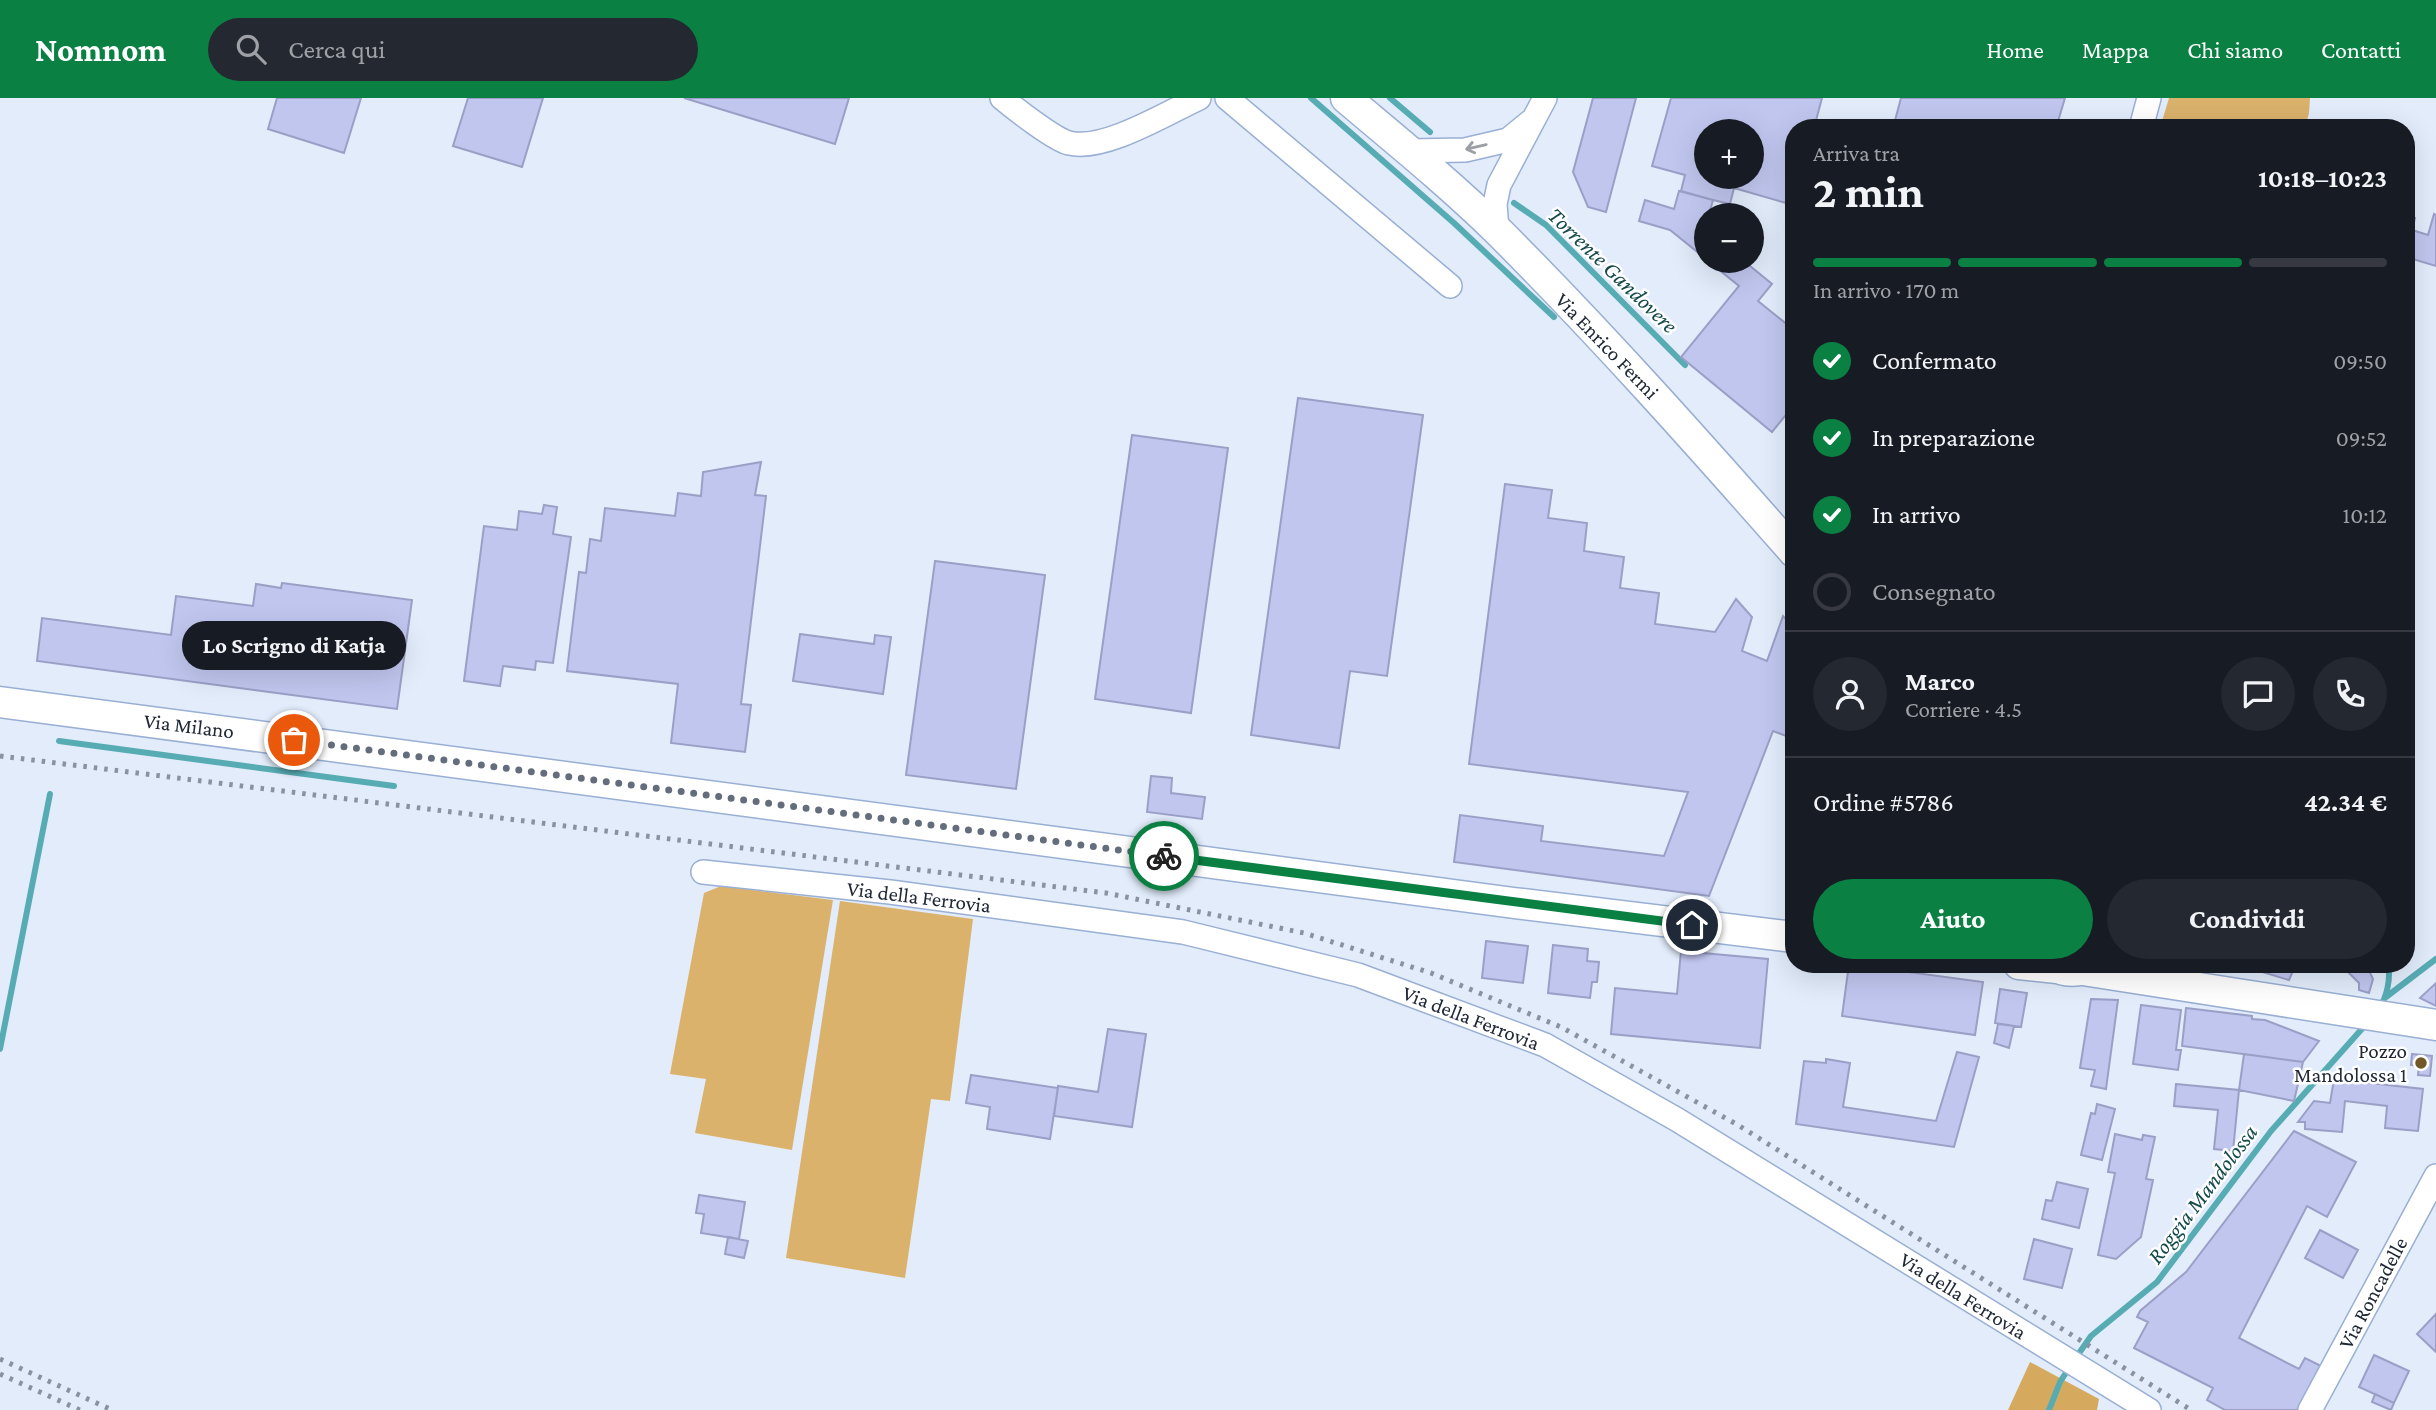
<!DOCTYPE html>
<html lang="it">
<head>
<meta charset="utf-8">
<style>
	body { margin:0; font-family:"Crimson Pro",serif; background:#242831; color:#f1f3f6; height:100vh; display:flex; flex-direction:column; font-size:26px; white-space:nowrap }
	* { box-sizing:border-box; margin:0 }
	p { font-size:23px; color:#9ea1a6 }
	.icon { flex:none; width:38px; height:38px; fill:none; stroke:currentColor; stroke-width:2; stroke-linecap:round; stroke-linejoin:round }
	.map { position:relative; flex:1; overflow:hidden }
	.panel { position:absolute; left:1785px; top:21px; width:630px; height:854px; display:flex; flex-direction:column; background:#171b24; border-radius:28px; box-shadow:0 7px 28px #0002 }
	.panel>* { flex:none }
	.tools { position:absolute; left:1694px; top:21px; display:grid; gap:14px }
	.tools a { display:grid; place-items:center; width:70px; height:70px; border-radius:50%; background:#171b24; box-shadow:0 7px 28px #0002; font-size:35px }
	.pin { position:absolute; display:grid; place-items:center; width:60px; height:60px; color:#fff; margin:-30px; border:4px solid #fff; border-radius:50%; box-shadow:0 2px 7px #0007 }
	.courier { position:absolute; display:grid; place-items:center; width:70px; height:70px; margin:-35px; border:5px solid #0b8043; border-radius:50%; background:#fff; color:#222; box-shadow:0 2px 9px #0007 }
	.bubble { position:absolute; height:49px; border-radius:24px; background:#171b24; box-shadow:0 7px 28px #0002; font-size:23px; font-weight:700; line-height:49px; text-align:center }
	.headline em { font-style:normal; font-weight:700 }
	.headline div { display:flex; flex-direction:column-reverse }
	.headline { display:flex; align-items:center; justify-content:space-between; height:119px; padding:0 28px }
	h1 { font-size:46px; font-weight:700; line-height:52px }
	.bar { display:grid; grid-template-columns:repeat(4,1fr); gap:10px 7px; align-content:center; height:84px; padding:0 28px }
	.bar i { height:9px; border-radius:5px; background:#363941 }
	.bar .active { background:#0b8043 }
	.bar p { grid-column:span 4 }
	.line { display:flex; align-items:center; gap:18px; padding:0 28px; border-top:2px solid #363941 }
	.line div { flex:1 }
	.round { display:grid; place-items:center; flex:none; width:74px; height:74px; border-radius:37px; background:#242831 }
	ol { padding:0 28px; list-style:none }
	li { display:flex; align-items:center; gap:21px; height:77px }
	li p { margin-inline-start:auto }
	li .icon { padding:7px; border-radius:50%; background:#0b8043; color:#fff; stroke-width:4 }
	li:last-child { color:#9ea1a6 }
	li i { width:38px; height:38px; border:4px solid #363941; border-radius:50% }
	.cta { display:flex; gap:14px; margin-top:auto; padding:14px 28px }
	.cta a { flex:1; height:80px; border-radius:42px; background:#0b8043; color:#fff; font-size:28px; font-weight:700; line-height:80px; text-align:center }
	.cta a+a { background:#242831; color:#f1f3f6 }
	header { display:flex; align-items:center; gap:42px; box-sizing:border-box; height:98px; padding:0 35px; background:#0b8043; color:#fff }
	header strong { font-size:33px }
	nav { display:flex; gap:38px; margin-inline-start:auto; font-size:24px }
	.search { width:490px; height:63px; background:#242831; display:flex; align-items:center; gap:18px; box-sizing:border-box; padding:0 24px; border-radius:38px; color:#9ea1a6; font-size:26px }
	.map>svg:first-child { display:block }
	.green { fill:#dbb26c }
	.forest { fill:#d5aa5f }
	.lines { fill:none; stroke-linecap:round; stroke-linejoin:round }
	.stream { stroke:#57acb4; stroke-width:6 }
	.building { fill:#c1c6ef; stroke:#9b9fc6; stroke-width:2; fill-rule:evenodd }
	.minor-casing { stroke:#99afd3; stroke-width:26 }
	.major-casing { stroke:#99afd3; stroke-width:33 }
	.minor { stroke:#fff; stroke-width:23 }
	.major { stroke:#fff; stroke-width:30 }
	.rail { stroke:#8992a1; stroke-width:5; stroke-dasharray:3.5 7; stroke-linecap:butt }
	.oneway { stroke:#9b9ea5 }
	.done { stroke:#646d7b; stroke-width:7; stroke-dasharray:0 12.6 }
	.route { stroke:#0b8043; stroke-width:9 }
	.poi-dot { fill:#725729; stroke:#fff; stroke-width:2.5 }
	.labels { text-anchor:middle; dominant-baseline:central; stroke-width:5; stroke-linejoin:round; paint-order:stroke }
	.street-label { font-size:21px; fill:#202836; stroke:#fff }
	.poi-label { font-size:21px; fill:#202836; stroke:#fff; text-anchor:end }
	.water-label { font-size:23px; font-style:italic; fill:#154a4c; stroke:#fff }
</style>
</head>
<body>
<header>
<strong>Nomnom</strong>
<div class="search"><svg class="icon" aria-label="search" viewBox="0 0 24 24"><circle cx="10" cy="10" r="6"/><path d="M15 15l6 6"/></svg>Cerca qui</div>
<nav><a>Home</a><a>Mappa</a><a>Chi siamo</a><a>Contatti</a></nav>
</header>
<div class="map">
<svg width="2436" height="1312" viewBox="0 0 2436 1312">
	<rect width="100%" height="100%" fill="#e2ecfb"/>
	<path class="green" d="M 2169,0 L 2310,0 L 2309,15 L 2305,30 L 2160,30 Z
		M 721,788 L 833,802 L 792,1052 L 695,1035 L 706,981 L 670,976 L 704,795 Z
		M 840,803 L 973,821 L 950,1003 L 931,1001 L 905,1180 L 786,1160 Z"/>
	<path class="forest" d="M 2030,1264 L 2099,1301 L 2097,1312 L 2008,1312 Z"/>
	<g class="lines">
		<path class="stream" d="M 1311,0 L 1454,125 L 1554,219
			M 1390,0 L 1430,34
			M 1514,105 L 1546,127 L 1685,267
			M 59,643 L 394,688
			M 2386,899 L 2436,861
			M 2379,911 C 2387,898 2391,881 2388,866
			M 0,951 L 50,696
			M 2075,1261 L 2091,1238 L 2157,1184 L 2271,1033 L 2368,924
			M 2049,1312 L 2060,1284 L 2069,1270"/>
	</g>
	<path class="building" d="M 277,0 L 361,0 L 344,55 L 268,31 Z
		M 468,0 L 543,0 L 522,69 L 453,48 Z
		M 684,0 L 849,0 L 835,46 Z
		M 1593,0 L 1636,0 L 1606,114 L 1588,109 L 1573,74 Z
		M 1671,0 L 1822,0 L 1814,30 L 1794,30 L 1793,107 L 1734,90 L 1730,106 L 1713,102 L 1681,93 L 1685,77 L 1652,68 ZM 1706,33 L 1752,33 L 1752,79 L 1706,79 Z
		M 1901,0 L 2065,0 L 2056,30 L 1893,30 Z
		M 1679,93 L 1713,102 L 1709,117 L 1706,117 L 1706,161 L 1670,132 L 1639,123 L 1645,102 L 1674,111 Z
		M 2434,116 L 2436,117 L 2436,168 L 2406,159 L 2406,117 L 2415,120 L 2412,132 L 2428,137 Z
		M 1708,163 L 1744,163 L 1772,186 L 1758,203 L 1794,232 L 1794,307 L 1772,334 L 1681,259 L 1739,188 Z
		M 1298,300 L 1423,317 L 1387,578 L 1350,573 L 1339,650 L 1251,637 Z
		M 1132,337 L 1228,350 L 1191,615 L 1095,601 Z
		M 761,364 L 755,397 L 766,398 L 741,606 L 751,607 L 745,654 L 671,645 L 678,586 L 567,573 L 579,474 L 586,475 L 590,441 L 601,443 L 605,410 L 675,418 L 678,395 L 701,398 L 703,374 Z
		M 1505,386 L 1552,392 L 1548,420 L 1587,425 L 1584,453 L 1624,459 L 1620,490 L 1659,495 L 1655,526 L 1715,534 L 1736,501 L 1752,519 L 1742,553 L 1767,563 L 1783,518 L 1794,529 L 1794,618 L 1786,638 L 1773,633 L 1709,798 L 1454,764 L 1460,717 L 1543,728 L 1541,743 L 1664,758 L 1688,694 L 1469,666 Z
		M 544,407 L 557,409 L 553,436 L 571,439 L 553,565 L 536,563 L 535,572 L 503,568 L 500,588 L 464,583 L 484,428 L 517,432 L 519,413 L 542,416 Z
		M 935,463 L 1045,477 L 1016,691 L 906,677 Z
		M 282,485 L 412,502 L 397,611 L 37,563 L 42,520 L 171,537 L 176,498 L 253,508 L 256,486 L 281,490 Z
		M 800,536 L 874,546 L 875,537 L 891,539 L 883,596 L 793,583 Z
		M 1151,678 L 1172,680 L 1171,695 L 1205,699 L 1202,721 L 1147,714 Z
		M 1486,843 L 1528,848 L 1523,885 L 1482,880 Z
		M 1553,847 L 1588,851 L 1587,863 L 1599,864 L 1597,884 L 1592,884 L 1590,900 L 1548,895 Z
		M 1681,853 L 1768,861 L 1760,950 L 1611,936 L 1615,890 L 1677,896 Z
		M 1849,866 L 1983,884 L 1975,937 L 1842,918 Z
		M 2236,866 L 2296,866 L 2289,882 Z
		M 2340,866 L 2366,866 L 2373,881 L 2369,895 L 2359,892 L 2359,885 Z
		M 2436,885 L 2436,908 L 2420,900 Z
		M 2000,891 L 2027,895 L 2021,929 L 1995,925 Z
		M 2091,901 L 2118,902 L 2106,991 L 2091,988 L 2095,972 L 2080,970 Z
		M 2141,907 L 2181,912 L 2176,952 L 2181,952 L 2178,972 L 2133,966 Z
		M 2186,910 L 2252,918 L 2252,921 L 2265,922 L 2319,943 L 2303,964 L 2182,948 Z
		M 1998,926 L 2014,928 L 2009,950 L 1994,945 Z
		M 1108,931 L 1146,936 L 1132,1029 L 1054,1018 L 1058,988 L 1098,994 Z
		M 1957,954 L 1979,959 L 1954,1049 L 1796,1026 L 1804,963 L 1826,965 L 1826,961 L 1850,965 L 1843,1009 L 1936,1023 Z
		M 2244,956 L 2303,964 L 2294,1003 L 2239,992 Z
		M 2412,956 L 2432,958 L 2430,978 L 2418,977 L 2419,968 L 2411,967 Z
		M 971,977 L 1058,990 L 1050,1041 L 987,1031 L 990,1009 L 966,1005 Z
		M 2334,981 L 2423,991 L 2418,1033 L 2385,1030 L 2387,1008 L 2345,1003 L 2342,1034 L 2305,1031 L 2305,1024 L 2298,1024 L 2314,1003 L 2330,1005 Z
		M 2176,986 L 2239,992 L 2233,1053 L 2214,1051 L 2218,1012 L 2174,1008 Z
		M 2097,1006 L 2115,1011 L 2102,1062 L 2081,1057 L 2091,1015 L 2095,1016 Z
		M 2294,1033 L 2356,1064 L 2327,1119 L 2307,1108 L 2239,1240 L 2299,1271 L 2305,1260 L 2321,1268 L 2298,1312 L 2225,1312 L 2207,1302 L 2213,1290 L 2134,1250 L 2148,1224 L 2137,1219 L 2140,1213 L 2186,1174 Z
		M 2115,1036 L 2142,1042 L 2143,1037 L 2155,1039 L 2146,1081 L 2153,1082 L 2141,1139 L 2116,1161 L 2098,1157 L 2115,1075 L 2108,1074 Z
		M 2057,1084 L 2088,1091 L 2079,1130 L 2042,1121 L 2046,1102 L 2052,1103 Z
		M 699,1097 L 745,1104 L 739,1141 L 701,1135 L 704,1116 L 696,1115 Z
		M 2320,1132 L 2358,1152 L 2343,1180 L 2305,1160 Z
		M 728,1139 L 748,1143 L 744,1160 L 725,1156 Z
		M 2034,1141 L 2072,1151 L 2062,1190 L 2024,1181 Z
		M 2436,1216 L 2436,1254 L 2417,1236 Z
		M 2374,1257 L 2409,1273 L 2394,1305 L 2359,1289 Z
		M 2375,1296 L 2394,1305 L 2391,1312 L 2372,1304 Z"/>
	<g class="lines">
		<defs>
			<path id="minor" d="M 1002,0 C 1014,10 1055,42 1069,45 C 1103,54 1167,15 1199,0
				M 1227,0 L 1450,188
				M 2141,30 L 2149,0
				M 1409,53 L 1465,52 L 1508,42 L 1530,24
				M 1497,132 L 1495,106 L 1499,87 L 1545,0
				M 703,774 L 890,794 L 1183,834 L 1358,877 L 1545,947 L 1676,1021 L 2149,1312
				M 2310,1312 L 2436,1078"/>
			<path id="major" d="M 1346,0 C 1397,43 1450,86 1498,133 C 1601,236 1698,345 1794,454
				M 0,604 L 1514,805 L 1794,839
				M 2019,866 L 2057,870
				M 2051,866 C 2066,876 2081,874 2096,866
				M 2083,872 L 2436,927"/>
		</defs>
		<use href="#minor" class="minor-casing"/>
		<use href="#major" class="major-casing"/>
		<use href="#minor" class="minor"/>
		<use href="#major" class="major"/>
		<path class="rail" d="M 0,658 L 1106,795 L 1304,835 L 1431,875 L 1561,929 L 1738,1027 L 2191,1312
			M 0,1261 L 112,1312
			M 0,1276 L 80,1312"/>
	</g>
	<defs><path id="oneway-shaft" d="M-6 0H5M1.5-3L5.5 0L1.5 3" fill="none" stroke-width="1.6" stroke-linecap="round" stroke-linejoin="round" transform="scale(1.75)"/></defs>
	<use class="oneway" href="#oneway-shaft" transform="translate(1476 49) rotate(167)"/>
	<g class="lines">
		<path class="done" d="M 294,642 L 1164,758"/>
		<path class="route" d="M 1164,758 L 1692,827"/>
	</g>
	<circle class="poi-dot" cx="2421" cy="965" r="7"/>
	<g class="labels">
		<g class="street-label">
			<text transform="translate(1607 248) rotate(46)">Via Enrico Fermi</text>
			<text transform="translate(189 628) rotate(7)">Via Milano</text>
			<text transform="translate(919 799) rotate(7)">Via della Ferrovia</text>
			<text transform="translate(1471 920) rotate(21)">Via della Ferrovia</text>
			<text transform="translate(2373 1195) rotate(-62)">Via Roncadelle</text>
			<text transform="translate(1963 1198) rotate(32)">Via della Ferrovia</text>
		</g>
		<g class="poi-label">
			<text x="2407" y="953">Pozzo<tspan x="2407" dy="24">Mandolossa 1</tspan></text>
		</g>
		<g class="water-label">
			<text transform="translate(1613 172) rotate(44)">Torrente Gandovere</text>
			<text transform="translate(2202 1096) rotate(-53)">Roggia Mandolossa</text>
		</g>
	</g>
</svg>
<div class="tools">
<a>+</a>
<a>−</a>
</div>
<div class="pin" style="left:294px;top:642px;background:#ea580c"><svg class="icon" aria-label="bag" viewBox="0 0 24 24"><path d="M5 8h14l-1 12H6zM9 8a3 3 0 0 1 6 0"/></svg></div>
<div class="pin" style="left:1692px;top:827px;background:#1f2937"><svg class="icon" aria-label="home" viewBox="0 0 24 24"><path d="M3 11l9-7 9 7M6 9v11h12V9"/></svg></div>
<div class="courier" style="left:1164px;top:758px"><svg class="icon" aria-label="bike" viewBox="0 0 24 24"><circle cx="6" cy="16" r="4"/><circle cx="18" cy="16" r="4"/><path d="M6 16l4-8h5l3 8M10 8l3 8H6M13 5h3"/></svg></div>
<div class="bubble" style="left:182px;top:523px;width:224px">Lo Scrigno di Katja</div>
<section class="panel">
<div class="headline"><div><h1>2 min</h1><p>Arriva tra</p></div><em>10:18–10:23</em></div>
<div class="bar"><i class="active"></i><i class="active"></i><i class="active"></i><i></i><p>In arrivo · 170 m</p></div>
<ol>
<li><svg class="icon" aria-label="check" viewBox="0 0 24 24"><path d="M5 12l5 5 9-10"/></svg>Confermato<p>09:50</p></li>
<li><svg class="icon" aria-label="check" viewBox="0 0 24 24"><path d="M5 12l5 5 9-10"/></svg>In preparazione<p>09:52</p></li>
<li><svg class="icon" aria-label="check" viewBox="0 0 24 24"><path d="M5 12l5 5 9-10"/></svg>In arrivo<p>10:12</p></li>
<li><i></i>Consegnato</li>
</ol>
<div class="line" style="height:126px"><a class="round"><svg class="icon" aria-label="person" viewBox="0 0 24 24"><circle cx="12" cy="8" r="4"/><path d="M4 21q1-7 8-7t8 7"/></svg></a><div><b>Marco</b><p>Corriere · 4.5</p></div><a class="round"><svg class="icon" aria-label="chat" viewBox="0 0 24 24"><path d="M4 5h16v11H9l-5 4z"/></svg></a><a class="round"><svg class="icon" aria-label="phone" viewBox="0 0 24 24"><path d="M5 4h4l2 5-3 2q2 4 5 5l2-3 5 2v4C11 20 4 13 5 4z"/></svg></a></div>
<div class="line" style="height:91px"><div>Ordine #5786</div><b>42.34 €</b></div>
<div class="cta"><a>Aiuto</a><a>Condividi</a></div>
</section>
</div>
</body>
</html>
